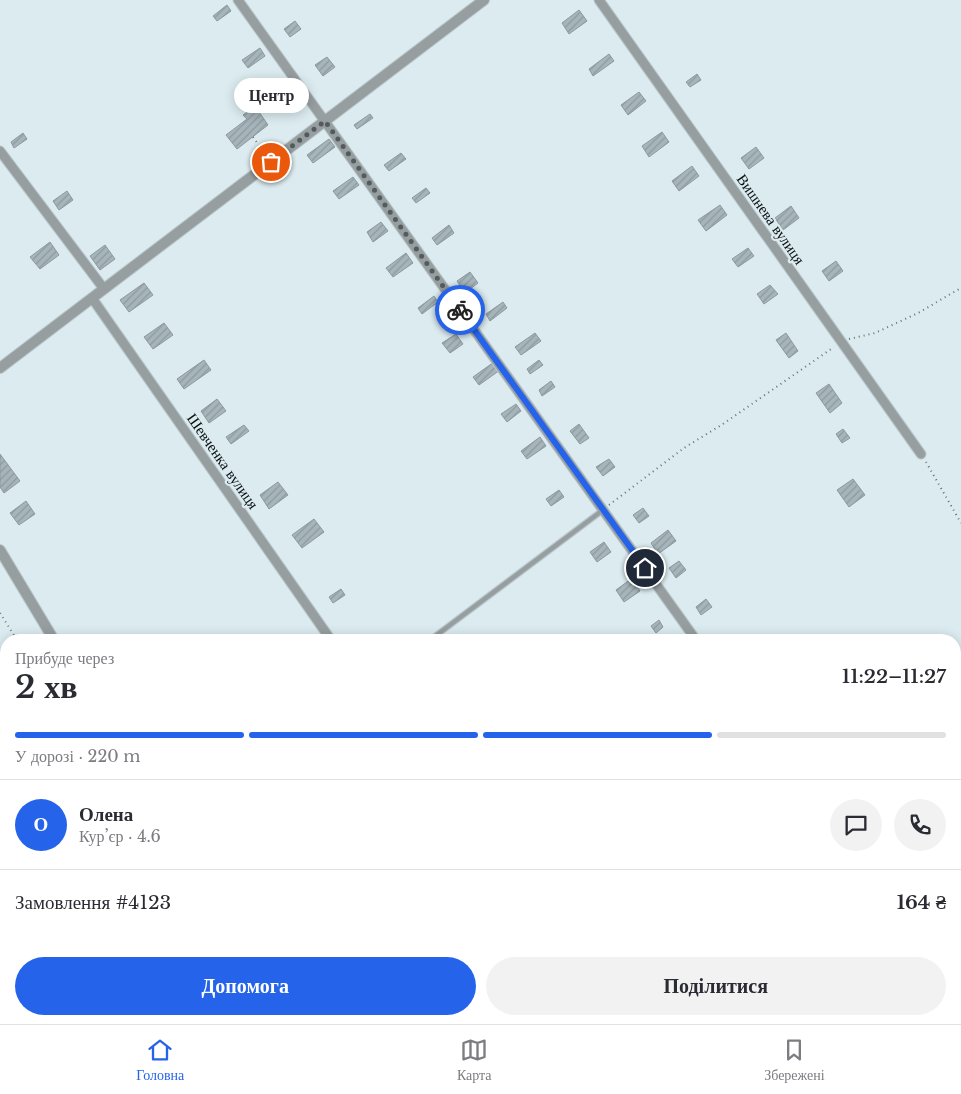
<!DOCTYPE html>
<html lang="uk">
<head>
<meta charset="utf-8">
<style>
	body { margin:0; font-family:"Libre Baskerville",serif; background:#f2f2f3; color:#2b2b33; height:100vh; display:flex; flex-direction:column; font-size:19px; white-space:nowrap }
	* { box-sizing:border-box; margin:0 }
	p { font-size:16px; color:#7c7c81 }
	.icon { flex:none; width:28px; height:28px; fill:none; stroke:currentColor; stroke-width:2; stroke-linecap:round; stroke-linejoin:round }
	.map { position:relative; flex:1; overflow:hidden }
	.details { position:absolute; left:0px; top:634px; width:961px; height:391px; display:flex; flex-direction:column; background:#fff; border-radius:20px 20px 0 0; box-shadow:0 2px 12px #0003 }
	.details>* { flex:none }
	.pin { position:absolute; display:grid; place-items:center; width:42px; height:42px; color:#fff; margin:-21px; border:2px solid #fff; border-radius:50%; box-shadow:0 1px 5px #0007 }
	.courier { position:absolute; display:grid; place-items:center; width:50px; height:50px; margin:-25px; border:4px solid #2563eb; border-radius:50%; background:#fff; color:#222; box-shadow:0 1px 6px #0007 }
	.bubble { position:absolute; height:35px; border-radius:18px; background:#fff; box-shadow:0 2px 12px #0003; font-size:16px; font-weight:600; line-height:35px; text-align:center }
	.headline em { font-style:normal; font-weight:600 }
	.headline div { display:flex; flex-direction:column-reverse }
	.headline { display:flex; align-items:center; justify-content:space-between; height:85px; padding:0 15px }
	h1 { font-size:32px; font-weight:600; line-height:38px }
	.bar { display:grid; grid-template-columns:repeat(4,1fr); gap:8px 5px; align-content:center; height:60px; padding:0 15px }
	.bar i { height:6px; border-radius:4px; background:#e1e1e2 }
	.bar .current { background:#2563eb }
	.bar p { grid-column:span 4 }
	.line { display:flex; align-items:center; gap:12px; padding:0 15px; border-top:1px solid #e1e1e2 }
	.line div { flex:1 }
	.round { display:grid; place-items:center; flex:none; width:52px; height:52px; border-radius:26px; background:#f2f2f3 }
	.primary-button { display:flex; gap:10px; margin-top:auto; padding:10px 15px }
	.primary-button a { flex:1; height:58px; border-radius:30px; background:#2563eb; color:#fff; font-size:20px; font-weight:600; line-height:58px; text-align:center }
	.primary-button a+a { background:#f2f2f3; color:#2b2b33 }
	.dock { display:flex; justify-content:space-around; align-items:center; height:70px; border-top:1px solid #e1e1e2; background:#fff; font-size:14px; color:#7c7c81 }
	.dock a { display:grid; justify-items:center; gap:2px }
	.dock .current { color:#2563eb }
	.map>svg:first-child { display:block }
	.grass { fill:#b3d9e3 }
	.forest { fill:url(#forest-firs) }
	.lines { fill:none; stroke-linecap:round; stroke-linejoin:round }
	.stream { stroke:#619eae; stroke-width:3 }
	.building { fill:url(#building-hatch); stroke:#8b9a9f }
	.service-casing { stroke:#b9c7cc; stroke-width:7 }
	.minor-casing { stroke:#b9c7cc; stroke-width:11 }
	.tertiary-casing { stroke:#b9c7cc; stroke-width:12 }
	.path { stroke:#687276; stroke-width:2; stroke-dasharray:1 4; stroke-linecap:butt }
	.service { stroke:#979ea0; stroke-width:4.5 }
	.minor { stroke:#979ea0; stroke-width:9 }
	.tertiary { stroke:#979ea0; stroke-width:10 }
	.done { stroke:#525b5e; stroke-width:5; stroke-dasharray:0 9 }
	.route { stroke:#2563eb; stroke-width:6 }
	.labels { text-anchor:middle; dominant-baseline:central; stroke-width:4.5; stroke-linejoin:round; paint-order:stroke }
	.street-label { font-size:15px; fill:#080d0f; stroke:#dbebf0 }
</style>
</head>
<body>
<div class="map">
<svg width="961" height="1024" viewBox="0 0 961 1024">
	<defs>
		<pattern id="forest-firs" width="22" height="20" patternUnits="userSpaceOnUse" patternTransform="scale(1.25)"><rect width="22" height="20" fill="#b3d9e3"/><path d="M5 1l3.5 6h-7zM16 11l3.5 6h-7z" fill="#98b9c2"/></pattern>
		<pattern id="building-hatch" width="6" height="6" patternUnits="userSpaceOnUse" patternTransform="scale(1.25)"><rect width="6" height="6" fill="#a6b5ba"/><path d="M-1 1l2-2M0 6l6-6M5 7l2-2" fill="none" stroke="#8d9a9f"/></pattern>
	</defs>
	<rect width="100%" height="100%" fill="#dbebf0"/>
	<path class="grass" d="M 185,1019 L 590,1019 L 572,1024 L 174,1024 Z
		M 597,1019 L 862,1019 L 836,1024 L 602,1024 Z"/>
	<path class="forest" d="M 961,944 L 961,973 L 955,975 L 955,946 Z
		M 725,1019 L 792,1019 L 772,1024 L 707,1024 Z"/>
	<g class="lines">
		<path class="stream" d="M 955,971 L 961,969
			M 256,1024 L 268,1019"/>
	</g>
	<path class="building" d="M 227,5 L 231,11 L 217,21 L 213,16 Z
		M 579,10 L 587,21 L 569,34 L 562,23 Z
		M 295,21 L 301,29 L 290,37 L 284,29 Z
		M 260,48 L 265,56 L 248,68 L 242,60 Z
		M 609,54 L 614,61 L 593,76 L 589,69 Z
		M 327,57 L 335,67 L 323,76 L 315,65 Z
		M 697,74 L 701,80 L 690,87 L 686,82 Z
		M 639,92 L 646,101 L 628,115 L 621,105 Z
		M 255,106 L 268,125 L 237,149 L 226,135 L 247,119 L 243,115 Z
		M 370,114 L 373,118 L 357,129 L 354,125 Z
		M 662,132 L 669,142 L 649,157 L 642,146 Z
		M 23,133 L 27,139 L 14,148 L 11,142 Z
		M 329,139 L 335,147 L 313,163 L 307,155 Z
		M 756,147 L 764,158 L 749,169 L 741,158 Z
		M 401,153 L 406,159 L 389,171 L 384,165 Z
		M 692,166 L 699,176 L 679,191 L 672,181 Z
		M 353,177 L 359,185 L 339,199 L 333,191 Z
		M 426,188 L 430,193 L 416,203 L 412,198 Z
		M 67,191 L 73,200 L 59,210 L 53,201 Z
		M 720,205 L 727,215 L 706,231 L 698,220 Z
		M 791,206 L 799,218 L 783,230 L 775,218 Z
		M 381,222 L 388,231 L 373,242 L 367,232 Z
		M 449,225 L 454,233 L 437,245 L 432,238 Z
		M 50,242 L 59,255 L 40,269 L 30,257 Z
		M 105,245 L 115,259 L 100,270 L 90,256 Z
		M 748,248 L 754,256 L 738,267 L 732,259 Z
		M 406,253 L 413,263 L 393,277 L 386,268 Z
		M 836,261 L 843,271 L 829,281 L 822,271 Z
		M 470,272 L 478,283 L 465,293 L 457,281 Z
		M 144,283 L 153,295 L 129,312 L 120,300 Z
		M 770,285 L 778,294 L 764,304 L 757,294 Z
		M 434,296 L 438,302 L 422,314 L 418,308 Z
		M 503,302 L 507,308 L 490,321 L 486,314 Z
		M 164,323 L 173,335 L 153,349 L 144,337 Z
		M 535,333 L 541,341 L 521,355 L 515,347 Z
		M 786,333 L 798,351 L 789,358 L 776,340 Z
		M 456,334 L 463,344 L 450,353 L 442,343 Z
		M 204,360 L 211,370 L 184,389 L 177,379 Z
		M 539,360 L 543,365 L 530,374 L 527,369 Z
		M 494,362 L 500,370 L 479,385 L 473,377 Z
		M 551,381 L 555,387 L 542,396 L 539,390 Z
		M 829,384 L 842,403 L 830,413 L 816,393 Z
		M 217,399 L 226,411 L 209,423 L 201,411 Z
		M 516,404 L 521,411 L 507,422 L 501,414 Z
		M 579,424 L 589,438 L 580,444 L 570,431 Z
		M 244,425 L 249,431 L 231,444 L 226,437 Z
		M 843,429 L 850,438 L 842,443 L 836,434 Z
		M 540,437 L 546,446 L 527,459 L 521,451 Z
		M 0,454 L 20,481 L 4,493 L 0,487 Z
		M 609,459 L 615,467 L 603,476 L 596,467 Z
		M 853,479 L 865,495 L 849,507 L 837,490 Z
		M 278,482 L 288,495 L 269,509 L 260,495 Z
		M 559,490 L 564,497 L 551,506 L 546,499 Z
		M 26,501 L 35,514 L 19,525 L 10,513 Z
		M 643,508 L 649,516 L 639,523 L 633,515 Z
		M 314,519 L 324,532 L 302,548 L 292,535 Z
		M 668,530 L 676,541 L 658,554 L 651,543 Z
		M 604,542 L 611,552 L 597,562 L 590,552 Z
		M 679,561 L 686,570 L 676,578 L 669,568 Z
		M 631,579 L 640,591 L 624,602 L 616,590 Z
		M 341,589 L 345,595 L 333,603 L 329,597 Z
		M 706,599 L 712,607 L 701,615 L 696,607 Z
		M 659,620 L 663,627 L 656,633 L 651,626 Z"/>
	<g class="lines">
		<defs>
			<path id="service" d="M 430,640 L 603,510"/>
			<path id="minor" d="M 238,0 L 696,640
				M 599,0 L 921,454
				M 0,151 L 104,289
				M 92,298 L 331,640
				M 597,1019 L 602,1024"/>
			<path id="tertiary" d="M 0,368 L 484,0
				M 0,550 L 54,640
				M 0,949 L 6,946"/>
		</defs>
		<use href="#service" class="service-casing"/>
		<use href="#minor" class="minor-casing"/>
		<use href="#tertiary" class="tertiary-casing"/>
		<path class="path" d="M 253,137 L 266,155
			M 849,339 L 875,333 L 918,313 L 961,288
			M 926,462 L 961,523
			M 609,505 L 684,448 L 723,424 L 834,347
			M 0,613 L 17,640
			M 955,721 L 961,717
			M 955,980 L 961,981
			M 955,1000 L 961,999
			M 167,1019 L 170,1024
			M 836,1024 L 862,1019"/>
		<use href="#service" class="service"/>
		<use href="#minor" class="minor"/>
		<use href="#tertiary" class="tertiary"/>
	</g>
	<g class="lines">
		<path class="done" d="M 271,162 L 325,121 L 460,310"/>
		<path class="route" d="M 460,310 L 645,568"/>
	</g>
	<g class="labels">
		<g class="street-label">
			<text transform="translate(771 219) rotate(55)">Вишнева вулиця</text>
			<text transform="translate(223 461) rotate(55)">Шевченка вулиця</text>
		</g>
	</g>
</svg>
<div class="pin" style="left:271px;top:162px;background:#ea580c"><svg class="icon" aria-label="bag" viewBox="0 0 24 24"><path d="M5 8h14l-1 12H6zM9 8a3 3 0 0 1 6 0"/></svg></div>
<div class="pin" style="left:645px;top:568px;background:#1f2937"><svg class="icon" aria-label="home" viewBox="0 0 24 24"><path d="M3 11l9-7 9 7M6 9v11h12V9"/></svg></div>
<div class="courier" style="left:460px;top:310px"><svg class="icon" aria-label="bike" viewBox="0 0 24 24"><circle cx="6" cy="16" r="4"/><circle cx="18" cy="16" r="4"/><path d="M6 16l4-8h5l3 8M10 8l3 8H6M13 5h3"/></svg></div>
<div class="bubble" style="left:234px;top:78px;width:75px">Центр</div>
<section class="details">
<div class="headline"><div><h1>2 хв</h1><p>Прибуде через</p></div><em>11:22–11:27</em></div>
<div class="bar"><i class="current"></i><i class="current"></i><i class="current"></i><i></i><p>У дорозі · 220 m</p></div>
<div class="line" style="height:90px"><b class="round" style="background:#2563eb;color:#fff">О</b><div><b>Олена</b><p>Кур’єр · 4.6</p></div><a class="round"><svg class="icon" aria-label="chat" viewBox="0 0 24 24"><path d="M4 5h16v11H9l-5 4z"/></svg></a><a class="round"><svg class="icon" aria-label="phone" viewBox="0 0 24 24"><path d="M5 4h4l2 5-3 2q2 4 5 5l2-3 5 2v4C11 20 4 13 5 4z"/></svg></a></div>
<div class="line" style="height:65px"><div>Замовлення #4123</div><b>164 ₴</b></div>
<div class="primary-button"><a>Допомога</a><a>Поділитися</a></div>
</section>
</div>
<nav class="dock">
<a class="current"><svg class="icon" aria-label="home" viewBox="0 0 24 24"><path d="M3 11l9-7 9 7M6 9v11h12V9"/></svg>Головна</a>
<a><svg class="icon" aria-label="map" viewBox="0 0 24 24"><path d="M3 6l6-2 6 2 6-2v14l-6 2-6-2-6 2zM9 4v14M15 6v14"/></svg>Карта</a>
<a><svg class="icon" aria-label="saved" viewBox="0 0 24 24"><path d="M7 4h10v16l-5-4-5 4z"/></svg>Збережені</a>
</nav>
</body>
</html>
